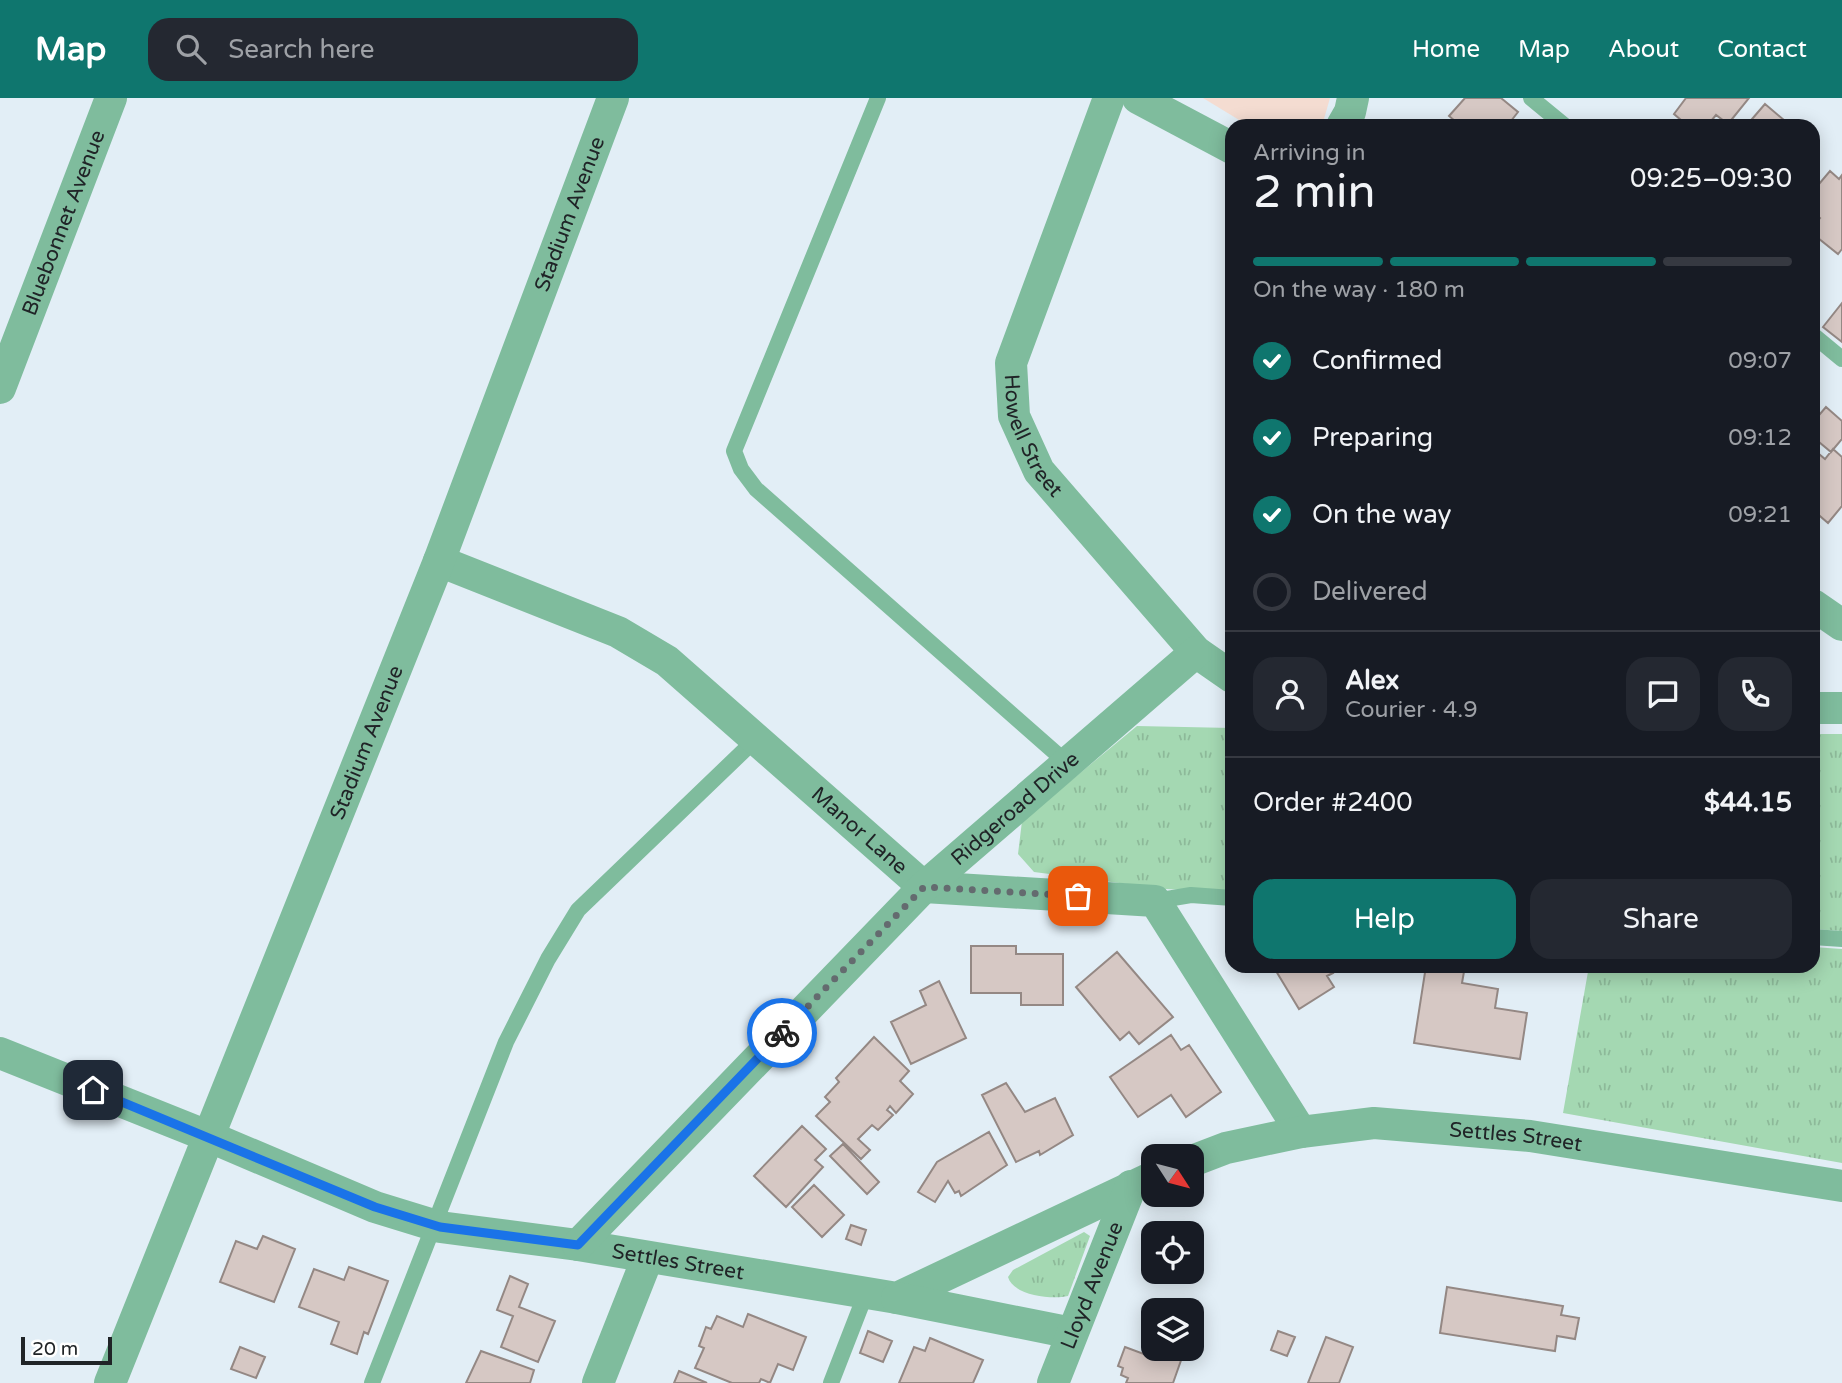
<!DOCTYPE html>
<html lang="en">
<head>
<meta charset="utf-8">
<style>
	body { margin:0; font-family:"Varela Round",sans-serif; background:#242831; color:#f1f3f6; height:100vh; display:flex; flex-direction:column; font-size:26px; white-space:nowrap }
	* { box-sizing:border-box; margin:0 }
	p { font-size:23px; color:#9ea1a6 }
	.icon { flex:none; width:38px; height:38px; fill:none; stroke:currentColor; stroke-width:2; stroke-linecap:round; stroke-linejoin:round }
	.map { position:relative; flex:1; overflow:hidden }
	.sheet { position:absolute; left:1225px; top:21px; width:595px; height:854px; display:flex; flex-direction:column; background:#171b24; border-radius:21px; box-shadow:0 4px 18px #0003 }
	.sheet>* { flex:none }
	.needle { width:46px; rotate:126deg }
	.buttons { position:absolute; left:1141px; top:1046px; display:grid; gap:14px }
	.buttons a { display:grid; place-items:center; width:63px; height:63px; border-radius:14px; background:#171b24; box-shadow:0 4px 18px #0003; font-size:35px }
	.scale { position:absolute; left:21px; bottom:18px; width:91px; box-sizing:border-box; padding-left:7px; border:4px solid #202427; border-top:0; font-size:19px; line-height:24px; white-space:nowrap; color:#202427; -webkit-text-stroke:5px #fff; paint-order:stroke }
	.pin { position:absolute; display:grid; place-items:center; width:60px; height:60px; color:#fff; margin:-30px; border-radius:14px; box-shadow:0 4px 10px #0006 }
	.courier { position:absolute; display:grid; place-items:center; width:70px; height:70px; margin:-35px; border:5px solid #1a73e8; border-radius:50%; background:#fff; color:#222; box-shadow:0 2px 9px #0007 }
	.summary em { font-style:normal; font-weight:600 }
	.summary div { display:flex; flex-direction:column-reverse }
	.summary { display:flex; align-items:center; justify-content:space-between; height:119px; padding:0 28px }
	h1 { font-size:46px; font-weight:600; line-height:52px }
	.bar { display:grid; grid-template-columns:repeat(4,1fr); gap:10px 7px; align-content:center; height:84px; padding:0 28px }
	.bar i { height:9px; border-radius:5px; background:#363941 }
	.bar .on { background:#0f766e }
	.bar p { grid-column:span 4 }
	.line { display:flex; align-items:center; gap:18px; padding:0 28px; border-top:2px solid #363941 }
	.line div { flex:1 }
	.round { display:grid; place-items:center; flex:none; width:74px; height:74px; border-radius:21px; background:#242831 }
	ol { padding:0 28px; list-style:none }
	li { display:flex; align-items:center; gap:21px; height:77px }
	li p { margin-inline-start:auto }
	li .icon { padding:7px; border-radius:50%; background:#0f766e; color:#fff; stroke-width:4 }
	li:last-child { color:#9ea1a6 }
	li i { width:38px; height:38px; border:4px solid #363941; border-radius:50% }
	.cta { display:flex; gap:14px; margin-top:auto; padding:14px 28px }
	.cta a { flex:1; height:80px; border-radius:21px; background:#0f766e; color:#fff; font-size:28px; font-weight:600; line-height:80px; text-align:center }
	.cta a+a { background:#242831; color:#f1f3f6 }
	header { display:flex; align-items:center; gap:42px; box-sizing:border-box; height:98px; padding:0 35px; background:#0f766e; color:#fff }
	header strong { font-size:33px }
	nav { display:flex; gap:38px; margin-inline-start:auto; font-size:24px }
	.search { width:490px; height:63px; background:#242831; display:flex; align-items:center; gap:18px; box-sizing:border-box; padding:0 24px; border-radius:21px; color:#9ea1a6; font-size:26px }
	.map>svg:first-child { display:block }
	.education { fill:#f4dcd1 }
	.grass { fill:url(#grass-tufts) }
	.building { fill:#d6c8c4; stroke:#948884; stroke-width:2 }
	.lines { fill:none; stroke-linecap:round; stroke-linejoin:round }
	.lane { stroke:#7fbc9d; stroke-width:16 }
	.street { stroke:#7fbc9d; stroke-width:32 }
	.done { stroke:#646b6f; stroke-width:7; stroke-dasharray:0 12.6 }
	.route { stroke:#1a73e8; stroke-width:9 }
	.labels { text-anchor:middle; dominant-baseline:central; stroke-width:6; stroke-linejoin:round; paint-order:stroke }
	.street-label { font-size:21px; fill:#202427; stroke:#fff }
</style>
</head>
<body>
<header>
<strong>Map</strong>
<div class="search"><svg class="icon" aria-label="search" viewBox="0 0 24 24"><circle cx="10" cy="10" r="6"/><path d="M15 15l6 6"/></svg>Search here</div>
<nav><a>Home</a><a>Map</a><a>About</a><a>Contact</a></nav>
</header>
<div class="map">
<svg width="1842" height="1285" viewBox="0 0 1842 1285">
	<defs>
		<pattern id="grass-tufts" width="24" height="20" patternUnits="userSpaceOnUse" patternTransform="scale(1.75)"><rect width="24" height="20" fill="#a4d8b2"/><path d="M3 7l-1-3M5 7V3M7 7l1-3M15 17l-1-3M17 17v-4M19 17l1-3" fill="none" stroke="#8db999"/></pattern>
	</defs>
	<rect width="100%" height="100%" fill="#e2eef6"/>
	<path class="education" d="M 1203,0 L 1330,0 L 1322,28 L 1249,28 Z"/>
	<path class="grass" d="M 1137,628 L 1232,630 L 1232,795 L 1166,791 L 1034,774 L 1018,756 L 1022,723 Z
		M 1813,636 L 1842,636 L 1842,833 L 1813,831 Z
		M 1813,849 L 1842,851 L 1842,1065 L 1563,1015 L 1589,868 L 1813,868 Z
		M 1084,1134 L 1090,1138 L 1068,1198 C 1051,1202 1013,1197 1008,1179 L 1013,1172 Z"/>
	<path class="building" d="M 1465,0 L 1501,0 L 1518,14 L 1507,28 L 1461,28 L 1449,18 Z
		M 1686,0 L 1749,0 L 1728,26 L 1716,17 L 1707,28 L 1688,28 L 1674,16 Z
		M 1765,6 L 1791,28 L 1746,28 Z
		M 1830,73 L 1839,81 L 1842,77 L 1842,151 L 1838,156 L 1813,136 L 1813,128 L 1820,120 L 1813,114 L 1813,93 Z
		M 1842,205 L 1842,244 L 1823,229 Z
		M 1826,309 L 1842,323 L 1842,341 L 1831,354 L 1813,339 L 1813,324 Z
		M 1813,351 L 1825,361 L 1833,351 L 1842,359 L 1842,408 L 1828,425 L 1813,412 Z
		M 971,848 L 1016,848 L 1016,856 L 1063,856 L 1063,907 L 1021,907 L 1021,895 L 971,895 Z
		M 1117,854 L 1173,919 L 1139,946 L 1129,934 L 1120,942 L 1076,889 Z
		M 1273,868 L 1329,868 L 1333,875 L 1327,878 L 1334,889 L 1299,911 Z
		M 1426,868 L 1465,868 L 1462,885 L 1498,891 L 1495,910 L 1527,915 L 1520,961 L 1414,945 Z
		M 939,883 L 966,940 L 911,966 L 891,924 L 926,907 L 920,893 Z
		M 1171,937 L 1181,952 L 1189,947 L 1221,994 L 1186,1019 L 1171,997 L 1138,1019 L 1110,979 Z
		M 874,939 L 909,973 L 900,983 L 913,996 L 896,1015 L 890,1008 L 887,1012 L 893,1017 L 878,1032 L 872,1027 L 858,1041 L 870,1052 L 861,1061 L 816,1018 L 830,1004 L 825,999 L 839,984 L 836,980 Z
		M 1006,985 L 1025,1014 L 1055,1000 L 1073,1037 L 1040,1057 L 1039,1053 L 1016,1064 L 982,997 Z
		M 802,1028 L 826,1051 L 815,1062 L 823,1069 L 786,1109 L 754,1078 Z
		M 989,1034 L 1007,1067 L 961,1098 L 959,1093 L 955,1095 L 948,1083 L 935,1104 L 918,1094 L 937,1064 Z
		M 843,1046 L 879,1084 L 867,1096 L 830,1058 Z
		M 814,1087 L 844,1117 L 822,1139 L 792,1109 Z
		M 851,1127 L 866,1132 L 861,1147 L 846,1141 Z
		M 263,1138 L 295,1151 L 274,1204 L 220,1184 L 236,1143 L 257,1151 Z
		M 349,1169 L 388,1183 L 368,1236 L 364,1234 L 357,1256 L 331,1246 L 339,1224 L 299,1209 L 314,1171 L 344,1182 Z
		M 510,1178 L 528,1186 L 519,1209 L 555,1223 L 538,1264 L 501,1249 L 513,1218 L 497,1212 Z
		M 1447,1189 L 1563,1208 L 1561,1217 L 1579,1220 L 1575,1241 L 1557,1238 L 1555,1253 L 1440,1235 Z
		M 748,1216 L 806,1239 L 793,1272 L 778,1266 L 770,1285 L 761,1281 L 759,1285 L 732,1285 L 695,1270 L 704,1250 L 699,1248 L 706,1229 L 711,1231 L 717,1218 L 743,1229 Z
		M 868,1233 L 892,1243 L 883,1264 L 860,1255 Z
		M 1278,1233 L 1295,1239 L 1287,1258 L 1271,1252 Z
		M 1326,1239 L 1353,1249 L 1339,1285 L 1308,1285 Z
		M 930,1240 L 983,1262 L 973,1285 L 899,1285 L 914,1249 L 925,1253 Z
		M 240,1249 L 265,1259 L 256,1280 L 231,1271 Z
		M 1125,1249 L 1149,1258 L 1151,1252 L 1157,1255 L 1159,1251 L 1185,1251 L 1173,1285 L 1126,1285 L 1128,1280 L 1121,1277 L 1123,1270 L 1118,1268 Z
		M 481,1253 L 534,1272 L 530,1285 L 466,1285 Z
		M 679,1273 L 707,1285 L 674,1285 Z"/>
	<g class="lines">
		<path class="lane" d="M 878,0 L 734,353 L 741,371 L 756,391 L 1067,665
			M 1531,0 L 1565,28
			M 1813,237 L 1842,261
			M 1155,803 L 1191,797 L 1232,800
			M 1813,839 L 1842,841
			M 372,1285 L 506,944 L 548,861 L 578,812 L 756,641
			M 831,1285 L 866,1195"/>
		<g class="street">
			<path id="s1" d="M 1109,0 L 1011,265 L 1014,318 L 1039,373 L 1196,554 L 1232,579"/>
			<path d="M 1138,0 L 1232,50"/>
			<path d="M 1342,28 L 1350,14 L 1353,0"/>
			<path id="s2" d="M 0,290 L 111,0"/>
			<path id="s3" d="M 439,463 L 618,534 L 667,563 L 924,789 L 1155,803 L 1301,1034"/>
			<path d="M 1813,507 L 1842,527"/>
			<path d="M 1813,610 L 1842,610"/>
			<path id="s4" d="M 0,955 L 210,1039 L 375,1109 L 440,1129 L 578,1147 L 897,1200 L 1153,1079"/>
			<path id="s5" d="M 1192,1063 L 1226,1050 L 1301,1034 L 1374,1025 L 1530,1038 L 1842,1088"/>
			<path id="s6" d="M 578,1147 L 924,789 L 1196,554"/>
			<path d="M 897,1200 L 1072,1235"/>
			<path id="s7" d="M 110,1285 L 439,463 L 613,0"/>
			<path d="M 598,1285 L 647,1161"/>
			<path id="s8" d="M 1053,1285 L 1131,1088"/>
		</g>
	</g>
	<g class="lines">
		<path class="done" d="M 782,935 L 924,789 L 1078,798"/>
		<path class="route" d="M 93,992 L 375,1109 L 440,1129 L 578,1147 L 782,935"/>
	</g>
	<g class="labels">
		<g class="street-label">
			<text stroke="none"><textPath href="#s7" startOffset="1256">Stadium Avenue</textPath></text>
			<text stroke="none"><textPath href="#s2" startOffset="177">Bluebonnet Avenue</textPath></text>
			<text stroke="none"><textPath href="#s1" startOffset="360">Howell Street</textPath></text>
			<text stroke="none"><textPath href="#s7" startOffset="690">Stadium Avenue</textPath></text>
			<text stroke="none"><textPath href="#s6" startOffset="618">Ridgeroad Drive</textPath></text>
			<text stroke="none"><textPath href="#s3" startOffset="506">Manor Lane</textPath></text>
			<text stroke="none"><textPath href="#s5" startOffset="329">Settles Street</textPath></text>
			<text stroke="none"><textPath href="#s4" startOffset="714">Settles Street</textPath></text>
			<text stroke="none"><textPath href="#s8" startOffset="105">Lloyd Avenue</textPath></text>
		</g>
	</g>
</svg>
<div class="buttons">
<a><svg class="needle" viewBox="-14 -14 28 28"><path d="M0-13l5 13h-10z" fill="#e53935"/><path d="M0 13l5-13h-10z" fill="#9ea1a6"/></svg></a>
<a><svg class="icon" aria-label="locate" viewBox="0 0 24 24"><circle cx="12" cy="12" r="6"/><path d="M12 2v4M12 18v4M2 12h4M18 12h4"/></svg></a>
<a><svg class="icon" aria-label="layers" viewBox="0 0 24 24"><path d="M12 4l9 5-9 5-9-5zM3 14l9 5 9-5"/></svg></a>
</div>
<div class="scale">20 m</div>
<div class="pin" style="left:1078px;top:798px;background:#ea580c"><svg class="icon" aria-label="bag" viewBox="0 0 24 24"><path d="M5 8h14l-1 12H6zM9 8a3 3 0 0 1 6 0"/></svg></div>
<div class="pin" style="left:93px;top:992px;background:#1f2937"><svg class="icon" aria-label="home" viewBox="0 0 24 24"><path d="M3 11l9-7 9 7M6 9v11h12V9"/></svg></div>
<div class="courier" style="left:782px;top:935px"><svg class="icon" aria-label="bike" viewBox="0 0 24 24"><circle cx="6" cy="16" r="4"/><circle cx="18" cy="16" r="4"/><path d="M6 16l4-8h5l3 8M10 8l3 8H6M13 5h3"/></svg></div>
<section class="sheet">
<div class="summary"><div><h1>2 min</h1><p>Arriving in</p></div><em>09:25–09:30</em></div>
<div class="bar"><i class="on"></i><i class="on"></i><i class="on"></i><i></i><p>On the way · 180 m</p></div>
<ol>
<li><svg class="icon" aria-label="check" viewBox="0 0 24 24"><path d="M5 12l5 5 9-10"/></svg>Confirmed<p>09:07</p></li>
<li><svg class="icon" aria-label="check" viewBox="0 0 24 24"><path d="M5 12l5 5 9-10"/></svg>Preparing<p>09:12</p></li>
<li><svg class="icon" aria-label="check" viewBox="0 0 24 24"><path d="M5 12l5 5 9-10"/></svg>On the way<p>09:21</p></li>
<li><i></i>Delivered</li>
</ol>
<div class="line" style="height:126px"><a class="round"><svg class="icon" aria-label="person" viewBox="0 0 24 24"><circle cx="12" cy="8" r="4"/><path d="M4 21q1-7 8-7t8 7"/></svg></a><div><b>Alex</b><p>Courier · 4.9</p></div><a class="round"><svg class="icon" aria-label="chat" viewBox="0 0 24 24"><path d="M4 5h16v11H9l-5 4z"/></svg></a><a class="round"><svg class="icon" aria-label="phone" viewBox="0 0 24 24"><path d="M5 4h4l2 5-3 2q2 4 5 5l2-3 5 2v4C11 20 4 13 5 4z"/></svg></a></div>
<div class="line" style="height:91px"><div>Order #2400</div><b>$44.15</b></div>
<div class="cta"><a>Help</a><a>Share</a></div>
</section>
</div>
</body>
</html>
